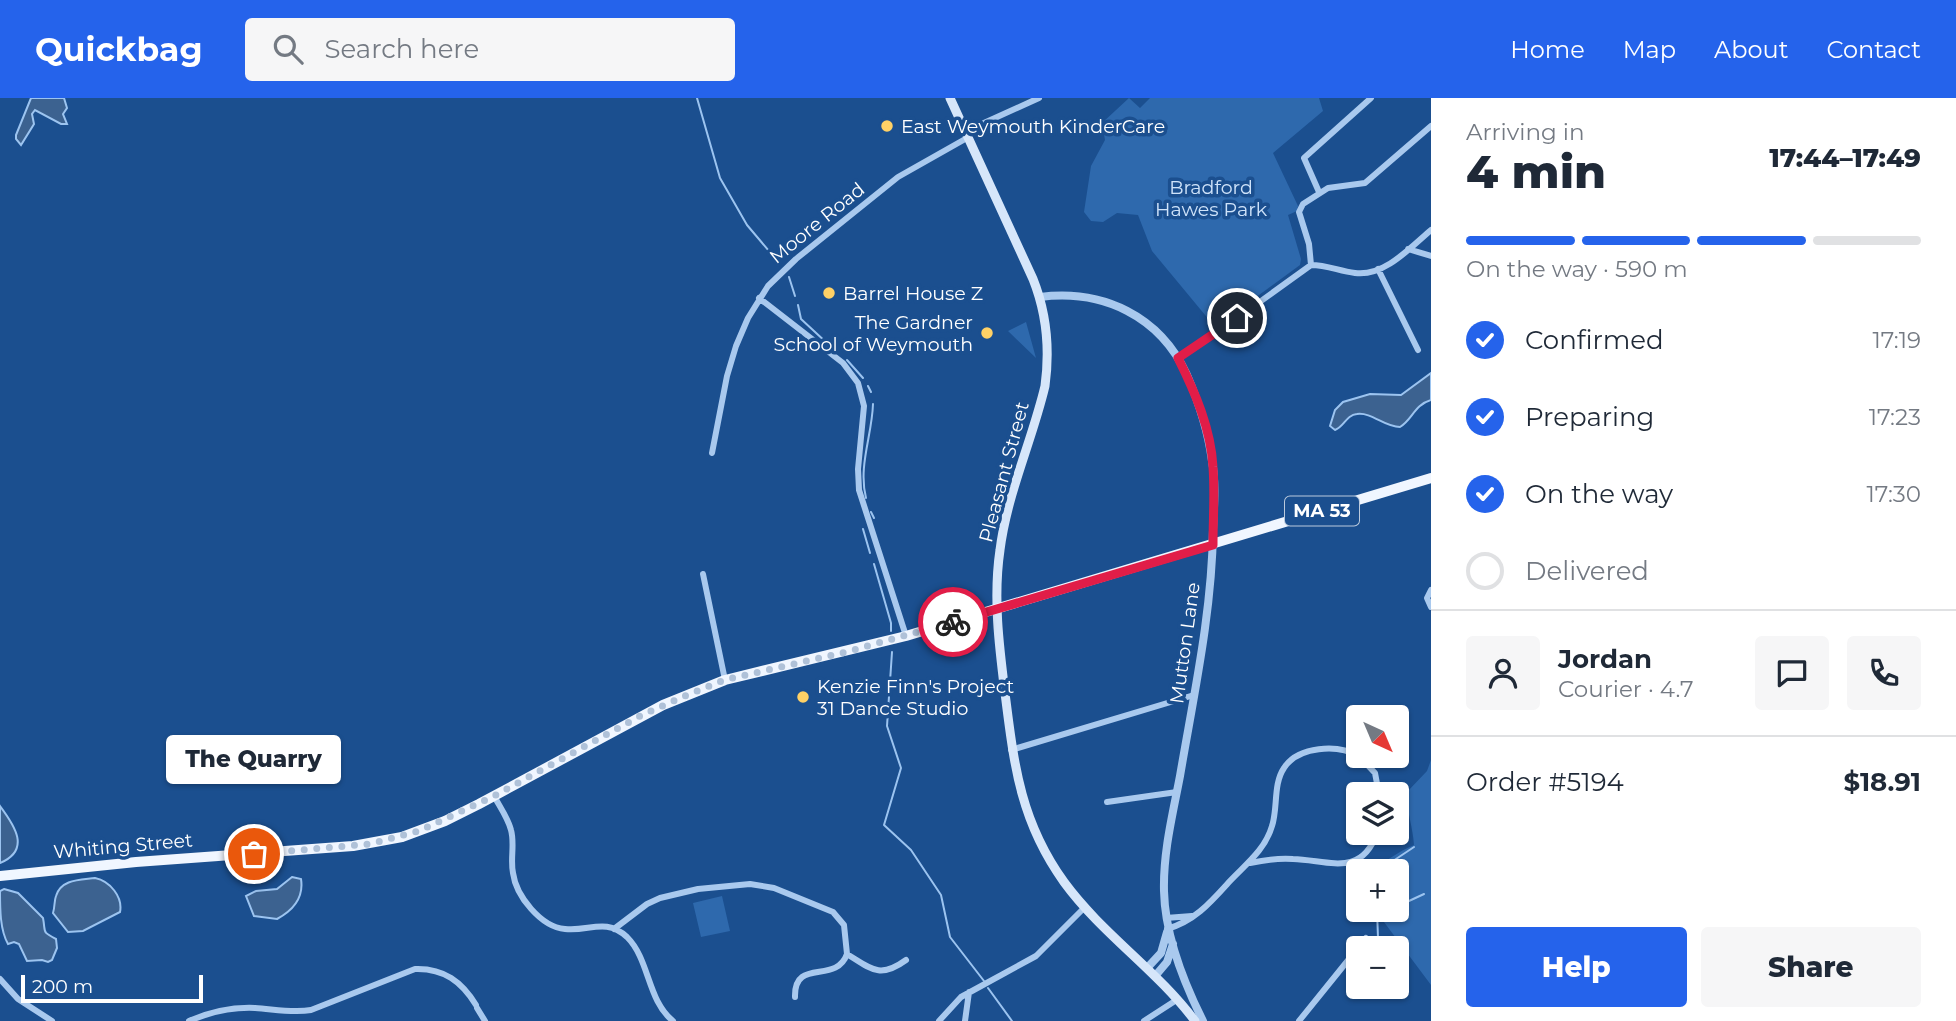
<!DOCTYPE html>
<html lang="en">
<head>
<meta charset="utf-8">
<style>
	body { margin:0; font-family:Montserrat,sans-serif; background:#f6f6f7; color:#1f2937; height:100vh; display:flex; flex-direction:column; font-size:26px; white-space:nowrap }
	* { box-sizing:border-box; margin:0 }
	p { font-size:23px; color:#747a83 }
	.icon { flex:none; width:38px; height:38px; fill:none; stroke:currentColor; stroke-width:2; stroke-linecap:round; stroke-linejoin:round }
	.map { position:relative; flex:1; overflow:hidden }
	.panel { display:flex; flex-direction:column; background:#fff; width:525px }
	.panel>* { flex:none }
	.needle { width:46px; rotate:136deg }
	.controls { position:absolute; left:1346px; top:607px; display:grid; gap:14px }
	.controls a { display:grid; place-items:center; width:63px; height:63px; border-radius:7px; background:#fff; box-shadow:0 2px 5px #0004; font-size:35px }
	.scale { position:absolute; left:21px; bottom:18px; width:182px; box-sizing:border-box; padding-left:7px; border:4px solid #fff; border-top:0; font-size:19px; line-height:24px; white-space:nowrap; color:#fff; -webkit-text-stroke:5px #1b4f8f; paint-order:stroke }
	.pin { position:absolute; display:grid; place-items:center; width:60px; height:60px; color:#fff; margin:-30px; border:4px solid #fff; border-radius:50%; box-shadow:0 2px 7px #0007 }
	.courier { position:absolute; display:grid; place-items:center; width:70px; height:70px; margin:-35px; border:5px solid #e11d48; border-radius:50%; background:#fff; color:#222; box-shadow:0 2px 9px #0007 }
	.bubble { position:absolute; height:49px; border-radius:7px; background:#fff; box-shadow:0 2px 5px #0004; font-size:23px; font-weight:800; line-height:49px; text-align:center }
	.overview em { font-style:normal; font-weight:800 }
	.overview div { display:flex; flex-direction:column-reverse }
	.overview { display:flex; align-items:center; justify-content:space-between; height:119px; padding:0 35px }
	h1 { font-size:46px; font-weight:800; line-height:52px }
	.bar { display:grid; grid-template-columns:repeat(4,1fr); gap:10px 7px; align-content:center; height:84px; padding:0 35px }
	.bar i { height:9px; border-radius:5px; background:#e0e1e3 }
	.bar .current { background:#2563eb }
	.bar p { grid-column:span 4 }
	.line { display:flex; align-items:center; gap:18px; padding:0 35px; border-top:2px solid #e0e1e3 }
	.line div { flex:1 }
	.round { display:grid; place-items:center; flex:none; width:74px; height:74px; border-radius:7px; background:#f6f6f7 }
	ol { padding:0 35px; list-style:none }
	li { display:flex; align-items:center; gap:21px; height:77px }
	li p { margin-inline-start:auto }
	li .icon { padding:7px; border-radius:50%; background:#2563eb; color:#fff; stroke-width:4 }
	li:last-child { color:#747a83 }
	li i { width:38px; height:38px; border:4px solid #e0e1e3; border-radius:50% }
	.button { display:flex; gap:14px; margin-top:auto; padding:14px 35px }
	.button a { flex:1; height:80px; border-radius:7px; background:#2563eb; color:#fff; font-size:28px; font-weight:800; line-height:80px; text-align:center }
	.button a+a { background:#f6f6f7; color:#1f2937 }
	header { display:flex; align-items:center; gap:42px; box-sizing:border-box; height:98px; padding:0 35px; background:#2563eb; color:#fff }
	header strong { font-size:33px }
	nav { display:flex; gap:38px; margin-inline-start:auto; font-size:24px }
	.search { width:490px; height:63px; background:#f6f6f7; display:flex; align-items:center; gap:18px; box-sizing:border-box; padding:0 24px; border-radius:7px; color:#747a83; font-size:26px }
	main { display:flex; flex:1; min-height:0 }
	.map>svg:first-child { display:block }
	.green { fill:#2e69ad }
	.water { fill:#3c6290; stroke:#9cc4f0; stroke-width:2 }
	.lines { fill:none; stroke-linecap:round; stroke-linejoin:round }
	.stream { stroke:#9cc4f0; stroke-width:2 }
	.minor { stroke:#a9c9ee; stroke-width:6 }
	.tertiary { stroke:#a9c9ee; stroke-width:8 }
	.secondary { stroke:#d6e6fa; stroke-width:9 }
	.primary { stroke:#f0f6ff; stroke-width:10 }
	.done { stroke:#afc1d8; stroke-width:7; stroke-dasharray:0 12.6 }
	.route { stroke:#e11d48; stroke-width:9 }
	.poi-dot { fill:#ffd166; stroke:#1b4f8f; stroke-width:2.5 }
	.labels { text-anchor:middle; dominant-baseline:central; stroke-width:7; stroke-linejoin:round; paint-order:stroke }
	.shield { fill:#1b4f8f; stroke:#bbcadd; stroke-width:2 }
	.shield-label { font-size:18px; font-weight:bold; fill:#fff }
	.poi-label { font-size:19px; fill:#fff; stroke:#1b4f8f; text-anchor:start }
	.park-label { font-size:19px; fill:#cfe3fa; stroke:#1b4f8f }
	.street-label { font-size:19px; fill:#fff; stroke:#1b4f8f }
</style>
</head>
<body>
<header>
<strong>Quickbag</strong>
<div class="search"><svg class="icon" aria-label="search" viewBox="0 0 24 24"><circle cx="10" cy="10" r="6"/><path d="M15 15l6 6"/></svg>Search here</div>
<nav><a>Home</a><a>Map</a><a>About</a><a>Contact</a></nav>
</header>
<main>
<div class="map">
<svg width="1431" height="923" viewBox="0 0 1431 923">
	<rect width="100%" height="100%" fill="#1b4f8f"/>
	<path class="green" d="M 1129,0 L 1140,10 L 1150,0 L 1319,0 L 1323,13 L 1273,55 L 1298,108 L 1297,113 L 1288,117 L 1301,161 L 1300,167 L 1215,229 L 1152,153 L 1138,117 L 1117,115 L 1103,124 L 1091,123 L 1084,114 L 1091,68 L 1105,42 L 1102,25 Z
		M 1026,224 L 1036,260 L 1008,233 Z
		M 1431,662 L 1431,887 L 1375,812 L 1396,812 L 1396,774 L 1372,773 C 1385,763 1398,754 1414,747 C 1413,729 1406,712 1407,694 L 1427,673 Z
		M 722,798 L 730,833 L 701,839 L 693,805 Z"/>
	<path class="water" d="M 31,0 L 64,0 L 67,10 L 63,16 L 67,26 L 61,26 L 35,12 L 32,16 L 34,26 L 21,47 L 16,41 L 16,37 Z
		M 1431,275 L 1431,302 C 1414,307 1413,321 1400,329 C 1384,329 1372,314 1357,316 C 1346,317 1344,329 1335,332 L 1330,328 L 1335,312 L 1343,304 L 1370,296 L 1401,297 Z
		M 0,708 C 15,728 31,752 0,765 Z
		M 292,779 L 301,781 C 304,800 292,813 277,821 L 254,818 L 246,798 L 256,793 L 277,791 Z
		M 95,780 C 110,783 123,799 120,814 L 83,833 L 68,834 L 53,815 C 55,809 54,803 56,798 C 61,781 80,782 95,780 Z
		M 4,791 L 18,795 L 43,820 C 46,835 41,833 56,841 L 57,850 L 52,862 L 48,864 L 42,862 L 27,863 L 19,846 L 14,844 L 8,846 C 0,832 0,811 0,793 Z"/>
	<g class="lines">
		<path class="stream" d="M 697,0 L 720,80 L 747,127 L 780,166
			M 789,179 L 795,198
			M 798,207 L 801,221 L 828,246
			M 847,262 L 863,280
			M 868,288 L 871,294
			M 866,400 C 858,368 872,338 873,306
			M 871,414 L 874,420
			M 863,431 L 870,455
			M 874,466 L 891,525 L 891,533
			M 892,554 L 887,628 L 901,670 L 884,727 L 911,752 L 941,797 L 950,839 L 984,883
			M 1383,774 L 1393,763 L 1414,749
			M 1396,809 L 1424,796
			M 1371,850 L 1378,840 L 1377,812
			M 1355,878 L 1358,874
			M 988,890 L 1012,923"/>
		<path class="minor" d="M 964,34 L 1039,0
			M 1319,94 L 1304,60 L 1371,0
			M 1408,151 L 1431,158
			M 1311,167 L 1309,146 L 1299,114 L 1303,106 L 1328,90 L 1365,85 L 1431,28
			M 1378,171 L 1418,252
			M 759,200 L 843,265 L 858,285 L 864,308 L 858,371 L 859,392 L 906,538
			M 1178,259 L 1218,234 L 1311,167 C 1327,167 1339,173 1355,175 C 1384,179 1411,149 1431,132
			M 712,355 L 727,278 L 736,248 L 748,220 L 768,188 L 796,161 L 898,79 L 967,40
			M 703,476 L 725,582
			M 1431,492 L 1427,500 L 1431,509
			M 1011,652 L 1194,597
			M 1359,658 L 1375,675 L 1379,696
			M 494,698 C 500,709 508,720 511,732 C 515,746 510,761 513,775 C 516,798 541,829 565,831 C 589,834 605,819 627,839 C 650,862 647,902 673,923
			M 1107,704 L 1177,694
			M 1250,765 C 1264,762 1279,760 1293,761 C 1328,762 1361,780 1377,735
			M 1166,820 L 1192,818
			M 614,831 L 647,806 L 660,800 L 698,791 L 750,786 L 774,790 L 833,814 L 844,827 L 847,856
			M 1167,831 C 1195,823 1211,804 1230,783 C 1246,766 1265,752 1272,728 C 1278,710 1273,686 1284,670 C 1298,648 1338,646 1358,658
			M 0,881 L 18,901 L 52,923
			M 795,899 C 794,859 836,887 847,856 C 871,871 880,881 906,862
			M 477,910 L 485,923
			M 189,923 C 210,914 232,909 255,910 C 273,911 292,915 311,912 L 415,871 C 444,870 462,884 476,907
			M 939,923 L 961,899 L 1036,858 L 1085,809
			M 965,923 L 969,894
			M 1144,923 L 1178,901
			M 1299,923 L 1366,840"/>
		<path class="tertiary" d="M 1040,199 C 1103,191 1160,218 1187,277 C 1199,305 1208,333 1212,363 C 1216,385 1214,409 1213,432 C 1212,514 1194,596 1180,678 C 1173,715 1163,754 1164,793 C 1165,838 1183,883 1203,923
			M 1148,869 L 1161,855 L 1167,834
			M 1156,877 L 1167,864 L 1173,846"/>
		<path class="secondary" d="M 950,0 L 1033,181 C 1047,216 1050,251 1045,288 C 1032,343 1007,396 1000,452 C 993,499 999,547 1005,595 C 1014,666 1020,723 1064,784 C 1102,836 1157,872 1195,923"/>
		<path class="primary" d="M 0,778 L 136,764 L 353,748 L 402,739 L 445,723 L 479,706 L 663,607 L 725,582 L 906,538 L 1431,380"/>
	</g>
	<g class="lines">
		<path class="done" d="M 254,756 L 370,746 L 419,733 L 494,698 L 642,617 L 687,597 L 724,582 L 846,554 L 953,524"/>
		<path class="route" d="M 953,524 L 1213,447 C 1213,421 1215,395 1213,369 C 1211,331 1195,294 1178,260 L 1237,220"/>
	</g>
	<g class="poi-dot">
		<circle cx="887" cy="28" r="7"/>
		<circle cx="829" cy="195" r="7"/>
		<circle cx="987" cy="235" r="7"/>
		<circle cx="803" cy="599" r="7"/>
	</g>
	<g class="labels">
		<rect class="shield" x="1285" y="398.5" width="74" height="29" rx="5"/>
		<g class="shield-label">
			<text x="1322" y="413">MA 53</text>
		</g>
		<g class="poi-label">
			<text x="901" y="28">East Weymouth KinderCare</text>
			<text x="843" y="195">Barrel House Z</text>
			<text x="973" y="224" text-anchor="end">The Gardner<tspan x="973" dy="22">School of Weymouth</tspan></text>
			<text x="817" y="588">Kenzie Finn's Project<tspan x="817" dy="22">31 Dance Studio</tspan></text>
		</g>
		<g class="park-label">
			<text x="1211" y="89">Bradford<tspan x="1211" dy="22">Hawes Park</tspan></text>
		</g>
		<g class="street-label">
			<text transform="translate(817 125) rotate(-39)">Moore Road</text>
			<text transform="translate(1004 374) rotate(-75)">Pleasant Street</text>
			<text transform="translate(1185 545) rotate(-82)">Mutton Lane</text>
			<text transform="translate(123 748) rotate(-5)">Whiting Street</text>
		</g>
	</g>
</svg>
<div class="controls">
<a><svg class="needle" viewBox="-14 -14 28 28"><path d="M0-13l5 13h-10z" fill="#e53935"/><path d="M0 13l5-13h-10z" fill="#747a83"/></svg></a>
<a><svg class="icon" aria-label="layers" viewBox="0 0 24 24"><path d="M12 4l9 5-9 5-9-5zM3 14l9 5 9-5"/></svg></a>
<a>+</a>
<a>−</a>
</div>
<div class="scale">200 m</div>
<div class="pin" style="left:254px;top:756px;background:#ea580c"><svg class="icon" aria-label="bag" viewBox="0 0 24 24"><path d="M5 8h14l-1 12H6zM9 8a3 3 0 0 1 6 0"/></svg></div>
<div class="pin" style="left:1237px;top:220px;background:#1f2937"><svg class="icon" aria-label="home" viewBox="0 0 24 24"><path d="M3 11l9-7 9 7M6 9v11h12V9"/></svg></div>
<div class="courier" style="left:953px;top:524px"><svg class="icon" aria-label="bike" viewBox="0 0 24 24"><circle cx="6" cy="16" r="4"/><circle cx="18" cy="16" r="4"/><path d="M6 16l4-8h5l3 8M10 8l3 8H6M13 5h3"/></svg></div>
<div class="bubble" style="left:166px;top:637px;width:175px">The Quarry</div>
</div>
<section class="panel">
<div class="overview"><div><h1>4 min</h1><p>Arriving in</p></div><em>17:44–17:49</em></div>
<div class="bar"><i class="current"></i><i class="current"></i><i class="current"></i><i></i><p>On the way · 590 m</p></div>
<ol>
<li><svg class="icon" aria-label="check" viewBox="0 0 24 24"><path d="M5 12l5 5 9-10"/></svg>Confirmed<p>17:19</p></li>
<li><svg class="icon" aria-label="check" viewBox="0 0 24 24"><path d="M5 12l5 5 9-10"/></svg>Preparing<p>17:23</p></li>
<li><svg class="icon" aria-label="check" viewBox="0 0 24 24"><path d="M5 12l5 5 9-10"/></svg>On the way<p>17:30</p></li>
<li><i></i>Delivered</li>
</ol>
<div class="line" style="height:126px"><a class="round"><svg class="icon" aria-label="person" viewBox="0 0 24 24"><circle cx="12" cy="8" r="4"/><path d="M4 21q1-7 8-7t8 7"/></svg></a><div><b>Jordan</b><p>Courier · 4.7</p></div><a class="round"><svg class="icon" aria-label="chat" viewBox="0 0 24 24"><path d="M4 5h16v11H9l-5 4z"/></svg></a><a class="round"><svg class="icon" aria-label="phone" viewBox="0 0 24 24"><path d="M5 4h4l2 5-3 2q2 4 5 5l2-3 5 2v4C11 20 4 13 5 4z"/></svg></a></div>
<div class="line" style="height:91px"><div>Order #5194</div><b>$18.91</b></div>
<div class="button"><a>Help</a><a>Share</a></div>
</section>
</main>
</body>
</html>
